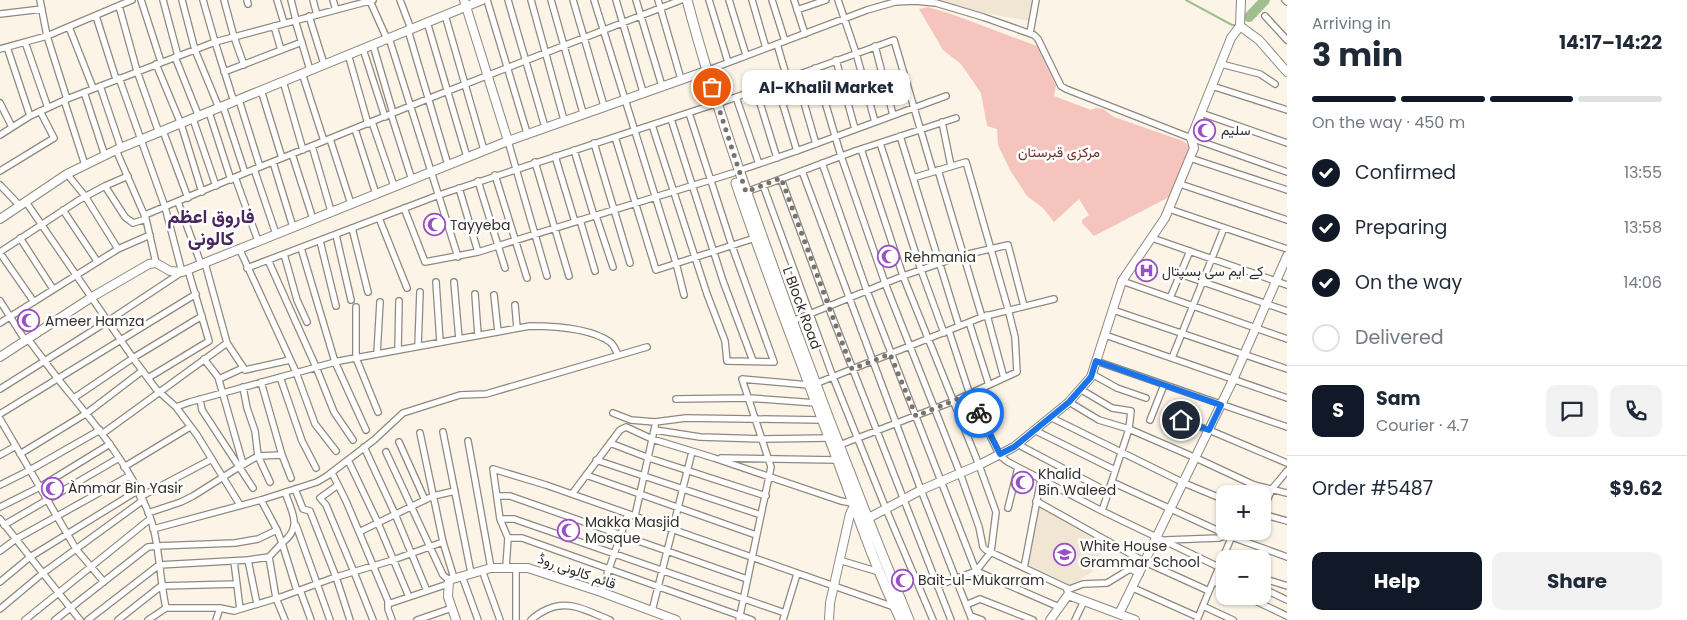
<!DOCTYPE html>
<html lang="en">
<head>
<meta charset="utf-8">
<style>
	body { margin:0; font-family:Poppins,Vazirmatn,sans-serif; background:#f2f2f3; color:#1f2937; height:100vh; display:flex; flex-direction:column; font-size:19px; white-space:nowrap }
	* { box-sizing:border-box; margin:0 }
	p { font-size:16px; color:#747a83 }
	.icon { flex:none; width:28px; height:28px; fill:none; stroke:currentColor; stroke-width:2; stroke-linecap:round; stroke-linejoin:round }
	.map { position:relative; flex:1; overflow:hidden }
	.side { display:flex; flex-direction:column; background:#fff; width:400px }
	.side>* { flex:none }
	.buttons { position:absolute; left:1216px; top:485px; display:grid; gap:10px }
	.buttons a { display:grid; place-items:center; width:55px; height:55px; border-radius:10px; background:#fff; box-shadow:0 1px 4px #0004; font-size:25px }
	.pin { position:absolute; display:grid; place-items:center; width:42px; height:42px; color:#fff; margin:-21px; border:2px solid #fff; border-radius:50%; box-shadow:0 1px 5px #0007 }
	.courier { position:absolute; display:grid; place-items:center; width:50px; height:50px; margin:-25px; border:4px solid #1a73e8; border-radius:50%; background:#fff; color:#222; box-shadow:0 1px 6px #0007 }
	.bubble { position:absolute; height:35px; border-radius:10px; background:#fff; box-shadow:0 1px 4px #0004; font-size:16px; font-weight:700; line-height:35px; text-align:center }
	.summary em { font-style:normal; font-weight:700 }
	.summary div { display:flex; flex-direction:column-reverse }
	.summary { display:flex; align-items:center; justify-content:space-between; height:85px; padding:0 25px }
	h1 { font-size:32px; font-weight:700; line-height:38px }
	.bar { display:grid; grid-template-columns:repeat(4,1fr); gap:8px 5px; align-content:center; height:60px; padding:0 25px }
	.bar i { height:6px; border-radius:4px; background:#e0e1e3 }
	.bar .active { background:#111827 }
	.bar p { grid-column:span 4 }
	.line { display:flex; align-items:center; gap:12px; padding:0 25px; border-top:1px solid #e0e1e3 }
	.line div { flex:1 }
	.round { display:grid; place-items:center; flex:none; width:52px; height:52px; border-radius:10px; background:#f2f2f3 }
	ol { padding:0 25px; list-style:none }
	li { display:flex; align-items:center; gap:15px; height:55px }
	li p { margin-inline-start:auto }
	li .icon { padding:5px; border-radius:50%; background:#111827; color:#fff; stroke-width:4 }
	li:last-child { color:#747a83 }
	li i { width:28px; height:28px; border:2px solid #e0e1e3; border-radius:50% }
	.cta { display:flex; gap:10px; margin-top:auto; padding:10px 25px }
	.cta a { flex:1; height:58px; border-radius:10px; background:#111827; color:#fff; font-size:20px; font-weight:700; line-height:58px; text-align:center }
	.cta a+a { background:#f2f2f3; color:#1f2937 }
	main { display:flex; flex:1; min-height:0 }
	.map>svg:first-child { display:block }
	.built { fill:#f1e6d4 }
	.green { fill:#f5c4bc }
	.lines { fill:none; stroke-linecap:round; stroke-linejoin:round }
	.stream { stroke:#a1be91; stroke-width:2 }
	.river { stroke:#a1be91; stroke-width:10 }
	.minor-casing { stroke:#8f887d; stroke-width:8 }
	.tertiary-casing { stroke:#8f887d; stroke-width:10 }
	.secondary-casing { stroke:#8f887d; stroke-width:11 }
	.minor { stroke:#fff; stroke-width:5.5 }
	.tertiary { stroke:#fff; stroke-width:8 }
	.secondary { stroke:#fff; stroke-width:9 }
	.done { stroke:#78746d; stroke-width:5; stroke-dasharray:0 9 }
	.route { stroke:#1a73e8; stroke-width:6 }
	.labels { text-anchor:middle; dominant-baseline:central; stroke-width:5; stroke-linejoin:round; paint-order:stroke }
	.poi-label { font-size:14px; fill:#322f2b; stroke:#fff; text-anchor:start }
	.park-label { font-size:14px; fill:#712c24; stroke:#fff }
	.street-label { font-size:14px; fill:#322f2b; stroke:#fff }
	.district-label { font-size:19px; font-weight:bold; fill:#48265e; stroke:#fff }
</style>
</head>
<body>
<main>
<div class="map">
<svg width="1287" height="620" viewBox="0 0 1287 620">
	<rect width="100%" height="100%" fill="#fbf4e7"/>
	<path class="built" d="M 937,0 L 1035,0 L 1029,21 L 985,13 Z
		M 1036,501 L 1107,541 L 1092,572 L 1067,588 L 1024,568 Z"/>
	<path class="green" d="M 928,7 L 954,15 L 1037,46 L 1056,86 L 1054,96 L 1091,110 L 1096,108 L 1103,109 L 1114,117 L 1183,141 L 1189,146 L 1187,157 L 1171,196 L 1094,236 L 1082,223 L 1082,220 L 1089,215 L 1079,199 L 1054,222 L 1043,208 L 1027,196 L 1010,170 L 998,145 L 997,129 L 987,126 L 981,93 L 961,64 L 943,50 L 919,9 Z"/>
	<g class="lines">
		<path class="stream" d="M 1186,0 L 1232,25 L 1236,25"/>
		<path class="river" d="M 1249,17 L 1265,0"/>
		<defs>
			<path id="minor" d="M 40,0 L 47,36 L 67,99
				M 141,0 L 161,62
				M 163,0 L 178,56
				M 182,0 L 195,50 L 219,108
				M 203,0 L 215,42 L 234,102
				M 224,0 L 234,37 L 244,65
				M 247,0 L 248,4
				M 277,0 L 284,23
				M 291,0 L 296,20
				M 313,0 L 317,15
				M 333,0 L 336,10
				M 400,0 L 411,29
				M 487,0 L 527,133
				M 508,0 L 545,127
				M 531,0 L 564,120
				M 551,0 L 583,113
				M 573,0 L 604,106
				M 594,0 L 676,263 L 684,295
				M 616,0 L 643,92
				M 636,0 L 662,86
				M 658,0 L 681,79
				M 709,0 L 728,62
				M 729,0 L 746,55
				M 752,0 L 766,48
				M 772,0 L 785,41
				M 794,0 L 805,34
				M 838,0 L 856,53 L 875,122
				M 1285,0 L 1287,2
				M 370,1 L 387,39
				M 119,6 L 137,71 L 159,133
				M 797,10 L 826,0
				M 0,14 L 42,9
				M 445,15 L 484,150
				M 96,16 L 116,79
				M 309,16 L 324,64
				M 1265,16 L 1287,40
				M 295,20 L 310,70
				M 427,22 L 467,157
				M 274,26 L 281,50
				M 69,27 L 93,88
				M 408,30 L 448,165
				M 1030,33 L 1036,0
				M 389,38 L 458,257
				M 25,42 L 48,108
				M 777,44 L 787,78
				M 373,45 L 393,113
				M 875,46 L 893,115
				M 7,47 L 30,116
				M 0,49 L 47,36 L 132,0
				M 363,49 L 385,117
				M 348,54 L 368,124
				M 175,57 L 199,117
				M 836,60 L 855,129
				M 156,64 L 181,124 L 202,192
				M 1221,64 L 1260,74 L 1275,84
				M 815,68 L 841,156 L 885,283 L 960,473 L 979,527 L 983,547 L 986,550 L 1067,588 L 1068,595
				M 706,71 L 867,10 L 895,2 L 915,1 L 936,3 L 983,17 L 1034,35 L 1038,39 L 1061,86 L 1066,89 L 1191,138 L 1287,172
				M 224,72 L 302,42
				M 302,73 L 324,141
				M 796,75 L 816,144
				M 283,81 L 303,150
				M 776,82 L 797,151
				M 100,86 L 121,148
				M 1212,86 L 1287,110
				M 261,90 L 282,158
				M 756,90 L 777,158
				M 84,92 L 105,156
				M 736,97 L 759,164
				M 64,100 L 85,165
				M 239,100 L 260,167
				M 0,103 L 12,127
				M 717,104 L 894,40 L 933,172
				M 223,106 L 245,173
				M 209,112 L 231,180
				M 1201,113 L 1287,143
				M 391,114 L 412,180
				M 193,119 L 216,186
				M 671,119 L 723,281 L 753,361
				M 372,122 L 394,186
				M 942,122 L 951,166
				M 652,125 L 707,294 L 725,341 L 727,361 L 774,362 L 732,246 L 689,113
				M 355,129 L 376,194
				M 163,131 L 188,198
				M 0,135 L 30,116 L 67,99 L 215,42 L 373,0
				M 900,136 L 959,326
				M 615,137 L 656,270 L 755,238
				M 330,139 L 351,204
				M 508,141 L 547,276
				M 594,143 L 630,263
				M 880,143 L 921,270 L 944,333
				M 312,146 L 331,211
				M 861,149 L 903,276 L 964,255 L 1008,245 L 1024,306
				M 116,150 L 146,219 L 156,263
				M 574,150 L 594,216
				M 292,154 L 313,219
				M 555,156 L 575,222
				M 1190,158 L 1287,190
				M 273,162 L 293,227
				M 535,162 L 569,276
				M 822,163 L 867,291 L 976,571 L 1059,607
				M 254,169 L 276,234
				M 938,170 L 982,317
				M 0,171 L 54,138 L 40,111
				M 738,171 L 802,149 L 946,96
				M 802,171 L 921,490 L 972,620
				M 495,175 L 527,278
				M 235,177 L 258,241
				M 781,179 L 828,306 L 951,620
				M 478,181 L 505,268
				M 1180,184 L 1287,220
				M 0,185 L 20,206
				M 763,185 L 833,377 L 886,509 L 933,620
				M 105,186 L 128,176
				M 459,188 L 478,252
				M 746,192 L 855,151 L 956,118
				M 26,202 L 133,358 L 156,389 L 176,407 L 197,435 L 240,505
				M 178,202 L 201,264
				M 404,208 L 425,262 L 478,252 L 733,173
				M 1169,209 L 1287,249
				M 63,210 L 97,261
				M 145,215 L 245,173 L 430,98 L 681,0
				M 596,216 L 613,267
				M 379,218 L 407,288
				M 580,220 L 595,271
				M 352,228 L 368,292
				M 336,235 L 351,300
				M 20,238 L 53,289
				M 1152,238 L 1287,285
				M 320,241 L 336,306
				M 239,248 L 296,372 L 315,424 L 336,451
				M 301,248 L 335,362 L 366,430
				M 118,249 L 150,235
				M 0,252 L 79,200 L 105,186 L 125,217 L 133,223 L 146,219
				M 0,253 L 34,302
				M 284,254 L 297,300 L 307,322
				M 268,260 L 316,367 L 334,412 L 353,440
				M 247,268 L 439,195 L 712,105
				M 1180,274 L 1287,311
				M 1122,281 L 1287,339
				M 436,282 L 440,342
				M 454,282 L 459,339
				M 475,294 L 478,335
				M 494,295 L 498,332
				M 1170,298 L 1190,251
				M 0,301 L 25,340
				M 515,305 L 517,328
				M 356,307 L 356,358 L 378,412
				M 1113,310 L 1287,369
				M 987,315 L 1004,378
				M 790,322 L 903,276 L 979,465 L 996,512 L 991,552 L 976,571 L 937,586
				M 969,322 L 989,385
				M 0,323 L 118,249 L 85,196 L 67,174
				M 949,331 L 970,395 L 999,454
				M 1105,335 L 1287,398
				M 27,338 C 39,353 50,369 62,384 C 95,424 130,465 149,514 C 160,544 159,576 166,608
				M 227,343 L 245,370 L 290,360
				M 418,346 L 420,292
				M 398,350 L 399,301
				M 377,354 L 380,302
				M 1172,358 L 1224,228
				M 204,359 L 218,377 L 243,464
				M 1096,361 L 1287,427
				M 1092,374 L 1117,388 L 1146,398
				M 280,377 L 302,441 L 316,468
				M 148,378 L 209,341 L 188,270
				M 219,379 L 243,368
				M 261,382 L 282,455 L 291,478
				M 815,384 L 982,317 L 1054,299
				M 243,387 L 247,408 L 255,431 L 258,456 L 270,482
				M 0,389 L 108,321 L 182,272 L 165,207 L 119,78
				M 1080,389 L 1112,408 L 1131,411 L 1129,429 L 1102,511
				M 74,398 L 133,358 L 202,316
				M 200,399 L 202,410 L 253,488
				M 676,399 L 749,398 L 816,403
				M 1069,402 L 1099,420 L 1129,429 L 1196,458 L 1254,485 L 1287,493
				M 176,407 L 190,402 L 339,361 L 530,326 C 554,326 590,328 610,342 C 614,345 616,351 618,355
				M 613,413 L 631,420 L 655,422 L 686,418 L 822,420
				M 0,414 L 196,294
				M 1167,416 L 1209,430 L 1287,463
				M 1050,417 L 1184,483 L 1225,500
				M 0,419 L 76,549 L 104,582
				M 1150,420 L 1164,385
				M 655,430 L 700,437 L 763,439 L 829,438
				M 1034,430 L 1115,470
				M 443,432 L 471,573
				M 420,433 L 443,542 L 454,578
				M 102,434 L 227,343 L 205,263
				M 468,441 L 491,568
				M 399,442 L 425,500
				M 610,443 L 649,458 L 766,496
				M 1017,444 L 1108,492
				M 837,446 L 954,401 L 1017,372 L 1015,337 L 1008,309 L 966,162 L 913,178
				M 364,447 L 395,514 L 427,591
				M 386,452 L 443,575 L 449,580
				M 20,454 L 87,413 L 142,371
				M 0,455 L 16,446
				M 999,455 L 1008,462 L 1102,511 L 1225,570
				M 721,458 L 837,460
				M 348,460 L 378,523 L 409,597
				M 596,460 L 761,515
				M 124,467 L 190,427
				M 332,473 L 346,501 L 388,601 L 388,609 L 392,620
				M 586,475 L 756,535
				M 1112,482 L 1232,537 L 1287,557
				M 0,485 L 30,470 L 100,430
				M 338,485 L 320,498 L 326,505 L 354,572 L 373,620
				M 295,489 L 303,509 L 310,511 L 336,577 L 350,620
				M 285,492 C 292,513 303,527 282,543 L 297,591
				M 572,494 L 620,430 L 626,427 L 652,439 L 714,458 L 841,501 L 852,503
				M 497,496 L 510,496 L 747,579
				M 140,497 L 212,459
				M 1036,501 L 1145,562 L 1209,591
				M 0,507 L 40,487 L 110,444
				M 1008,508 L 1018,468
				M 1262,512 L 1272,489 L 1287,471
				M 148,513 L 181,502 L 193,496 L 239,467 L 258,456 L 282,455
				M 1262,514 L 1287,521
				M 635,516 L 655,426
				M 0,519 L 80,620
				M 500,519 L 514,519 L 785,613
				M 4,525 L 119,458
				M 296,525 L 330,620
				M 153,529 L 261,500 L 317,482 L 327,476 L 374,440 L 403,413 L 460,395 L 486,394 L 647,347
				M 359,532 L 433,496 L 455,491
				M 508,538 L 522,538 L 752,620
				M 1166,540 L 1219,538 L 1228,535
				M 0,551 L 16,539 L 129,476
				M 269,557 L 276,598 L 285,620
				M 248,560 L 257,604
				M 839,560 L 879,572
				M 234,561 L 240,609
				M 506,567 L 508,538 L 500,519 L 493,469 L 546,485 L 894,607
				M 516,568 L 516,620
				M 1024,568 L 1041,479
				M 482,570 L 500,620
				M 462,576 L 478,620
				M 1262,578 L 1287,586
				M 0,582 L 30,557 L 137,491
				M 1214,582 L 1225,587
				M 1133,588 L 1198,617
				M 1262,588 L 1287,600
				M 300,590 L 311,620
				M 1067,590 L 1083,584 L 1107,583 L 1130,569 L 1140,574
				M 601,592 L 628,514
				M 1245,596 L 1287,616
				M 388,604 L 448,584
				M 966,605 L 980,599 L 1033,620
				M 1203,606 L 1233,620
				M 0,609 L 43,573 L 142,501
				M 652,611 L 692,452
				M 971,616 L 982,620
				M 25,620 L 150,519
				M 55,620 L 148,547 L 157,546 L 235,543 L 258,539 L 277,530
				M 88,620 L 159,565 L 248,560 L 269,557 L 282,543 L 277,530 L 261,500
				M 118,620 L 161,586 L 237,584
				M 148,620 L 166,608 L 220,608 L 234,611 L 281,597 L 333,578 L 393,560 L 443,542
				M 216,620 L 220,608
				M 417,620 L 452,608
				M 531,620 C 536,615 541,612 548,609 C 569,599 589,612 610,620
				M 739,620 L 771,467 L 742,379 L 809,385
				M 783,620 L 797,574
				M 1075,620 L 1084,601
				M 1197,620 L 1234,531"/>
			<path id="tertiary" d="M 464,0 L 508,141
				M 1240,26 L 1259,40 L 1287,72
				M 1240,26 L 1241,0
				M 0,219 L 67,174 L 118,149 L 482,0
				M 0,357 L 92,297 L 149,264 L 156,263 L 170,271 L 182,272 L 508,141 L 706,71
				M 863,521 L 921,490 L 979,465 L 1014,447 L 1069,402 L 1091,377 L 1122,281 L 1165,218 L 1194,148 L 1191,138 L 1231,38 L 1240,26
				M 1119,614 L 1233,380 L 1287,256
				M 456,620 L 448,597 L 449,580 L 491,568 L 528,568 L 601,592 L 676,620
				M 829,620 L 830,603 L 850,514 L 855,504
				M 1050,620 L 1068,595 L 1135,620"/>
			<path id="secondary" d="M 687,0 C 716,109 754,214 792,320 C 829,421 868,521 909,620
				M 736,183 C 765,270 798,354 830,440 C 853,500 872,562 901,620"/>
		</defs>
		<use href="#minor" class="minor-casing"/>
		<use href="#tertiary" class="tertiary-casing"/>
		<use href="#secondary" class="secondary-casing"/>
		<use href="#minor" class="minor"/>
		<use href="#tertiary" class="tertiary"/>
		<use href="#secondary" class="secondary"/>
	</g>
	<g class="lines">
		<path class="done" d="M 712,87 L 746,192 L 781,178 L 852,369 L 890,354 L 916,416 L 970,394 L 979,413"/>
		<path class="route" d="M 979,413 L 1000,454 L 1014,447 L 1069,402 L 1091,377 L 1096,361 L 1221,405 L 1209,430 L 1181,420"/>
	</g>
	<defs>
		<symbol id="mosque-ring" viewBox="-11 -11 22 22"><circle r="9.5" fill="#fff" stroke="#9851c5" stroke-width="1.5"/><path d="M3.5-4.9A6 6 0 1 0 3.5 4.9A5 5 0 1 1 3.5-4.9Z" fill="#9851c5"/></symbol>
		<symbol id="hospital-ring" viewBox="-11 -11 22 22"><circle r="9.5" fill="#fff" stroke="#9851c5" stroke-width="1.5"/><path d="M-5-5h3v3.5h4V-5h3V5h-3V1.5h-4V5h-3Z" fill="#9851c5"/></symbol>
		<symbol id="school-ring" viewBox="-11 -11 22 22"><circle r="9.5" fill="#fff" stroke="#9851c5" stroke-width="1.5"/><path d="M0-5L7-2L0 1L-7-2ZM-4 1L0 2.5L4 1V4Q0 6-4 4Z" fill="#9851c5"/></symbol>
	</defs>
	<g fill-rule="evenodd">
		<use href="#mosque-ring" x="1192" y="118" width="25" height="25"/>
		<use href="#mosque-ring" x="422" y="212" width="25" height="25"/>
		<use href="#mosque-ring" x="876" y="244" width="25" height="25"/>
		<use href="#hospital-ring" x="1134" y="258" width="25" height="25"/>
		<use href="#mosque-ring" x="16" y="308" width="25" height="25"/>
		<use href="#mosque-ring" x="1010" y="470" width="25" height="25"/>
		<use href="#mosque-ring" x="40" y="476" width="25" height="25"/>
		<use href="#mosque-ring" x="556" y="518" width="25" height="25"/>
		<use href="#school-ring" x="1052" y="542" width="25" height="25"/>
		<use href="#mosque-ring" x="890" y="568" width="25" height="25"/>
	</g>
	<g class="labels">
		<g class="poi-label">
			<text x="1221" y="130">سلیم</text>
			<text x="450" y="225">Tayyeba</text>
			<text x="904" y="257">Rehmania</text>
			<text x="1162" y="271">کے ایم سی ہسپتال</text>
			<text x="45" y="321">Ameer Hamza</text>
			<text x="1038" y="474">Khalid<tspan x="1038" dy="16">Bin Waleed</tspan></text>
			<text x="68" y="488">Àmmar Bin Yasir</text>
			<text x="585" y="522">Makka Masjid<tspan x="585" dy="16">Mosque</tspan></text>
			<text x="1080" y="546">White House<tspan x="1080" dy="16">Grammar School</tspan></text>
			<text x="918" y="580">Bait-ul-Mukarram</text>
		</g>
		<g class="park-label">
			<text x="1059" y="152">مرکزی قبرستان</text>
		</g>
		<g class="street-label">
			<text transform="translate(802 308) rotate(70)">L Block Road</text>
			<text transform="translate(577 571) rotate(19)">قائم کالونی روڈ</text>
		</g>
		<g class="district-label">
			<text x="211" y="216">فاروق اعظم<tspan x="211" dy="22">کالونی</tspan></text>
		</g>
	</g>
</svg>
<div class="buttons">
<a>+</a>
<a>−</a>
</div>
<div class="pin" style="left:712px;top:87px;background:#ea580c"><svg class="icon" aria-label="bag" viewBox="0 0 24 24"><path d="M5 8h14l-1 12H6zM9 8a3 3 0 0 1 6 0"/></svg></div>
<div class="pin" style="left:1181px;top:420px;background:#1f2937"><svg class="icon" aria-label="home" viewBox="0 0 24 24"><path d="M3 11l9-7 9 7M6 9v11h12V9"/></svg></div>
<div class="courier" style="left:979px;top:413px"><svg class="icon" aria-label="bike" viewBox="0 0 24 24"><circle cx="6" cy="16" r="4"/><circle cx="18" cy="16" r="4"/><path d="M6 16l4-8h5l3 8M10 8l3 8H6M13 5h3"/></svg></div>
<div class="bubble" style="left:742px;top:70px;width:168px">Al-Khalil Market</div>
</div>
<section class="side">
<div class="summary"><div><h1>3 min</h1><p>Arriving in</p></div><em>14:17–14:22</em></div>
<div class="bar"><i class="active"></i><i class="active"></i><i class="active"></i><i></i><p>On the way · 450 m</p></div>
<ol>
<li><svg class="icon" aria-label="check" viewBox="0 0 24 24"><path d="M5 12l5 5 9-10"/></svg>Confirmed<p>13:55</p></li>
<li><svg class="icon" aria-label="check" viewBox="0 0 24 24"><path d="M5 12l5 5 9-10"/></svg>Preparing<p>13:58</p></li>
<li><svg class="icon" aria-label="check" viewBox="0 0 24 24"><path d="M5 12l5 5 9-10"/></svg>On the way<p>14:06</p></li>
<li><i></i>Delivered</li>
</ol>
<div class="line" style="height:90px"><b class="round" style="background:#111827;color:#fff">S</b><div><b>Sam</b><p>Courier · 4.7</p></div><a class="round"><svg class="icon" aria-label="chat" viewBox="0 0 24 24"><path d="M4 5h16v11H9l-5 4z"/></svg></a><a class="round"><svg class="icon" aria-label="phone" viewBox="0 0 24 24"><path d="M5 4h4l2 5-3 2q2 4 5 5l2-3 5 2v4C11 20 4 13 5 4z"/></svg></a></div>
<div class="line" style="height:65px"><div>Order #5487</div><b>$9.62</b></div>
<div class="cta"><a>Help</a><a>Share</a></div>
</section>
</main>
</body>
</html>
